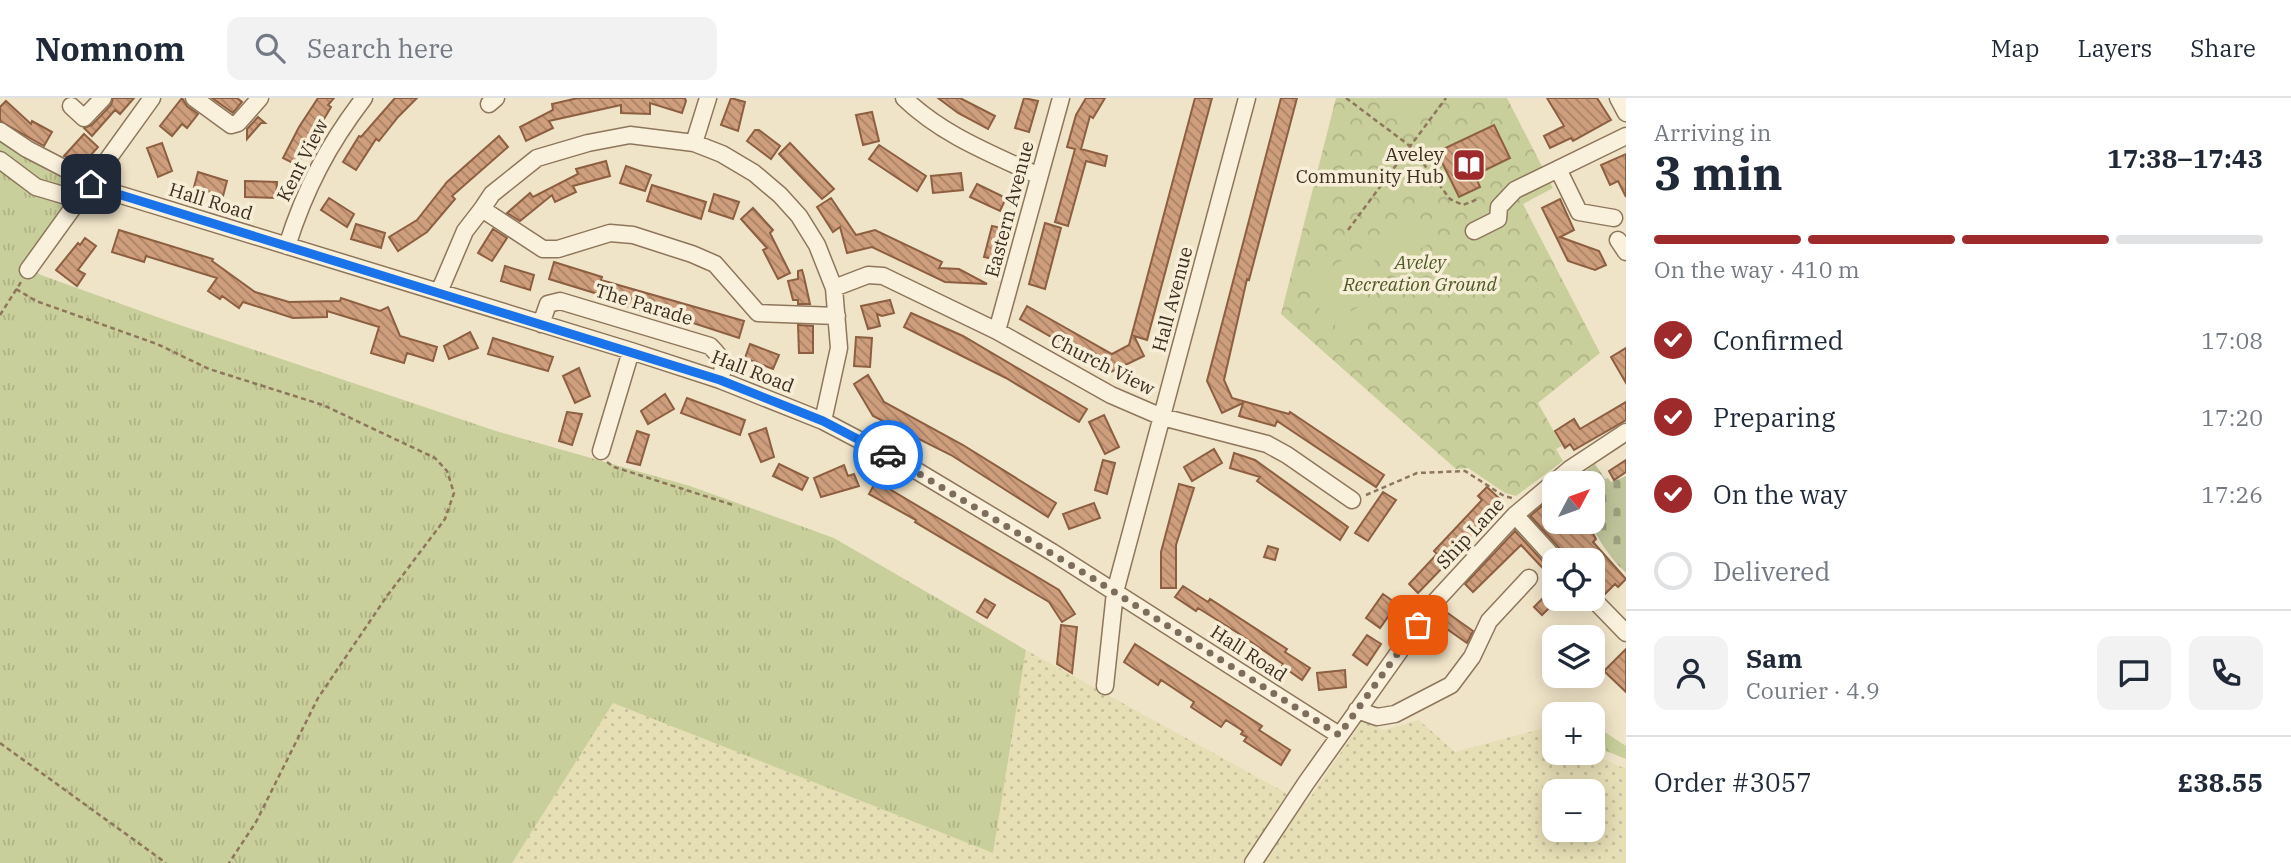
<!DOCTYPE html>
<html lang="en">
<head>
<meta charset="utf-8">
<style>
	body { margin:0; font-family:"IBM Plex Serif",serif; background:#f2f2f3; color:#1f2937; height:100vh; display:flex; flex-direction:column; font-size:26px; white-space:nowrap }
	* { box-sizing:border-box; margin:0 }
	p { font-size:23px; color:#747a83 }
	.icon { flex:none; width:38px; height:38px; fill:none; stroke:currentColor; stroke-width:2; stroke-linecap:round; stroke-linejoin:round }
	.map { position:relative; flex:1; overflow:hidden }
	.side { display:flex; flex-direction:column; background:#fff; width:665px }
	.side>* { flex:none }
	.needle { width:46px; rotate:49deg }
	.controls { position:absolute; left:1542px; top:373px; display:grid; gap:14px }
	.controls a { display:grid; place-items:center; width:63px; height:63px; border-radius:14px; background:#fff; box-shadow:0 4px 18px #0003; font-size:35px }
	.pin { position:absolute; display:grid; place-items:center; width:60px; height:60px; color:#fff; margin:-30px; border-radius:14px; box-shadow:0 4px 10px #0006 }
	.courier { position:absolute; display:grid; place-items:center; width:70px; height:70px; margin:-35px; border:5px solid #1a73e8; border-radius:50%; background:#fff; color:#222; box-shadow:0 2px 9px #0007 }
	.overview em { font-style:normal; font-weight:800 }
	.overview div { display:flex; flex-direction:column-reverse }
	.overview { display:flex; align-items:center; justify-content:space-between; height:119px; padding:0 28px }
	h1 { font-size:46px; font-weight:800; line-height:52px }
	.bar { display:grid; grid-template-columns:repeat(4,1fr); gap:10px 7px; align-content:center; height:84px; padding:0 28px }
	.bar i { height:9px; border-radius:5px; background:#e0e1e3 }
	.bar .on { background:#9e2a2b }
	.bar p { grid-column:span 4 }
	.line { display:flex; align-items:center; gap:18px; padding:0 28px; border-top:2px solid #e0e1e3 }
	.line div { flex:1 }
	.round { display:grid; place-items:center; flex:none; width:74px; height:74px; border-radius:14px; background:#f2f2f3 }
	ol { padding:0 28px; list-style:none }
	li { display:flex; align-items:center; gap:21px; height:77px }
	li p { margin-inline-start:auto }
	li .icon { padding:7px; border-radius:50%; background:#9e2a2b; color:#fff; stroke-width:4 }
	li:last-child { color:#747a83 }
	li i { width:38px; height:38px; border:4px solid #e0e1e3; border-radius:50% }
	header { display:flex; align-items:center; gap:42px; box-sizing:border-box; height:98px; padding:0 35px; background:#fff; border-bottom:2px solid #e0e1e3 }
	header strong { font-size:33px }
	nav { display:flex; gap:38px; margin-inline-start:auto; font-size:24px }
	.search { width:490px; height:63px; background:#f2f2f3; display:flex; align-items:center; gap:18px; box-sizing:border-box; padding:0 24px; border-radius:14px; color:#747a83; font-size:26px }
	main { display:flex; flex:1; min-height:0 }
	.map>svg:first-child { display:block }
	.farmland { fill:url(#farmland-dots); fill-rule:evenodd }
	.grass { fill:url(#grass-tufts) }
	.forest { fill:url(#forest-firs) }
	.cemetery { fill:url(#cemetery-stones) }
	.park { fill:url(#park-crowns) }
	.garden { fill:#c9cf9b }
	.building { fill:url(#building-back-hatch); stroke:#8d5f41; stroke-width:2 }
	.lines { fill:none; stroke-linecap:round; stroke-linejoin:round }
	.minor-casing { stroke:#8d765c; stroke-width:19 }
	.path { stroke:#8d765c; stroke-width:2.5; stroke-dasharray:5 3.5; stroke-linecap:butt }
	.minor { stroke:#faf1dc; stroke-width:16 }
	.done { stroke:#7c6e5b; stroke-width:7; stroke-dasharray:0 12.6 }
	.route { stroke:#1a73e8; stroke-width:9 }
	.labels { text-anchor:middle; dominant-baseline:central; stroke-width:7; stroke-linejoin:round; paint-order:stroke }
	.poi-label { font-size:19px; fill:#3d2e20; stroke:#f7eed8; text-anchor:end }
	.street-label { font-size:19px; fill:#3d2e20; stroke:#f7eed8 }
	.park-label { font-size:19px; font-style:italic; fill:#4d5a26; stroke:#f7eed8 }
</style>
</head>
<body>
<header>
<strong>Nomnom</strong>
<div class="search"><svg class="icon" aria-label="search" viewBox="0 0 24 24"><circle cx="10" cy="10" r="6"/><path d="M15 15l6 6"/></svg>Search here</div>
<nav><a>Map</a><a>Layers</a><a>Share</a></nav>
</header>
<main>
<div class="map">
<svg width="1626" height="765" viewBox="0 0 1626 765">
	<defs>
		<pattern id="farmland-dots" width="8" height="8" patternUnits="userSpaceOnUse" patternTransform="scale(1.75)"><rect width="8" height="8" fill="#e6deb5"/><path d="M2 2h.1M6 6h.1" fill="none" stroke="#c6bf9b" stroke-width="1.8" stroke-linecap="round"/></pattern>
		<pattern id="grass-tufts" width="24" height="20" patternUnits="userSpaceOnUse" patternTransform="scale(1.75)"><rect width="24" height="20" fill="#c9cf9b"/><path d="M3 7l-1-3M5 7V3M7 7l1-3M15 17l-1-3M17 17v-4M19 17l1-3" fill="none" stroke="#aeb285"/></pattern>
		<pattern id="forest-firs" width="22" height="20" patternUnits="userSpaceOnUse" patternTransform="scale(1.75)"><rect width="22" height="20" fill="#c9cf9b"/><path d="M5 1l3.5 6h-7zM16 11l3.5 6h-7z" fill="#aeb285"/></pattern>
		<pattern id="cemetery-stones" width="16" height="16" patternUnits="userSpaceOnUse" patternTransform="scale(1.75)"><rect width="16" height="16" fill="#bfc49a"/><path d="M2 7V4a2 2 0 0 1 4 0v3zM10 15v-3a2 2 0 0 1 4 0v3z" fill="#9ca07d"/></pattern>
		<pattern id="park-crowns" width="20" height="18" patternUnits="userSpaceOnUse" patternTransform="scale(1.75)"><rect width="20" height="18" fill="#c9cf9b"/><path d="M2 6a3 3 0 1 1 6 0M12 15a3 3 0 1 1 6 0" fill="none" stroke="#aeb285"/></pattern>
		<pattern id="building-back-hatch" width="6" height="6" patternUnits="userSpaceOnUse" patternTransform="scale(1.75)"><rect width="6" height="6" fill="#cf9f7d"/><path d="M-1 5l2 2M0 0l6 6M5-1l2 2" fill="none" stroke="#a98266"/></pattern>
	</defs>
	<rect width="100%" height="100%" fill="#f0e4c8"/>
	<path class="farmland" d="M 1026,552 L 1306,706 L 1363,622 L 1383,632 L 1419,622 L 1455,654 L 1544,630 L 1554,635 L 1554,654 L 1591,655 L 1618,668 L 1626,670 L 1626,765 L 512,765 L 613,605 L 993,755 ZM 1554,693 L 1592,693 L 1592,732 L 1554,732 Z"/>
	<path class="grass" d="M 0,39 L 81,86 L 25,167 L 41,177 L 174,225 L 496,333 L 690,388 L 834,440 L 1026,552 L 993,755 L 613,605 L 512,765 L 0,765 Z"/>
	<path class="forest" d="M 1603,633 L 1626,648 L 1626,661 L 1606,653 Z"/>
	<path class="cemetery" d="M 1595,366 L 1605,381 L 1608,380 L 1611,384 L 1626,378 L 1626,475 C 1610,460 1599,443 1590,424 L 1592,424 L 1592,385 L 1570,385 Z"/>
	<path class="park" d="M 1336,0 L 1507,0 L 1553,90 L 1523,106 L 1600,255 L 1538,305 L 1562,348 L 1556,351 L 1563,363 L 1516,398 L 1505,395 L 1468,370 L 1456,371 L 1281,216 Z"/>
	<path class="garden" d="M 1373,0 L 1437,0 L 1415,30 Z
		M 1417,119 L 1433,143 L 1395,167 L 1380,143 Z
		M 1365,148 L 1385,180 L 1324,218 L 1304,186 Z
		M 1376,198 L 1383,209 L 1377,212 L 1380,217 L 1348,235 L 1346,230 L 1339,234 L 1333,224 Z"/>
	<path class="building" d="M 113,0 L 134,0 L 120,16 L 115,12 L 92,38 L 84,30 L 92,27 L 111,7 Z
		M 182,0 L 187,8 L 198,16 L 187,30 L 182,26 L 172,38 L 160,28 Z
		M 212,0 L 237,0 L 242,4 L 233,15 Z
		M 318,0 L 334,0 L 328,7 L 331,9 L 297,67 L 283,60 L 299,29 Z
		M 395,0 L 417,0 L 398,19 L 379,43 L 376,41 L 356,72 L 343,64 L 359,38 L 361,39 Z
		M 578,0 L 685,0 L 686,3 L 682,15 L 650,5 L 650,16 L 621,15 L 621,7 L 549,23 L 553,30 L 526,43 L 520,29 L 553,12 L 552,6 Z
		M 731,0 L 745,4 L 738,33 L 721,27 Z
		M 938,0 L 960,0 L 995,18 L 988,31 L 958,15 Z
		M 1024,0 L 1038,3 L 1029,34 L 1015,30 Z
		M 1086,0 L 1105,0 L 1093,20 L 1090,18 L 1081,51 L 1107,58 L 1105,68 L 1086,63 L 1068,128 L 1055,124 L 1075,51 L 1067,49 L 1076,17 Z
		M 1195,0 L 1212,0 L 1147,242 L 1134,238 L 1144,258 L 1111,274 L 1108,267 L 1104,269 L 1020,221 L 1027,208 L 1112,256 L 1129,247 Z
		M 1281,0 L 1297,0 L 1249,182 L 1247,181 L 1224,282 L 1232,300 L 1289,316 L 1290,314 L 1372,369 L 1384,377 L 1376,389 L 1277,323 L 1275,328 L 1239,318 L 1243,305 L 1222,315 L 1207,283 Z
		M 1547,0 L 1597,0 L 1611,22 L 1573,43 L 1571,40 L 1550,50 L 1544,38 L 1564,28 Z
		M 6,3 L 31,26 L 32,23 L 52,34 L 44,48 L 0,23 L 0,9 Z
		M 872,14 L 879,43 L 863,47 L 856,17 Z
		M 258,19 L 265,25 L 261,25 L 247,41 L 247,31 Z
		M 1494,27 L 1510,60 L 1475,77 L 1480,89 L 1459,99 L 1437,54 Z
		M 755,32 L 759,32 L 780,48 L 771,61 L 747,43 Z
		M 84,36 L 98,49 L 82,67 L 64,58 Z
		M 499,38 L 508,49 L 452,98 L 455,101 L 427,134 L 398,153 L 389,139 L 417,122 L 447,84 Z
		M 162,45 L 172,73 L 158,79 L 147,50 Z
		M 790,45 L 834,91 L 822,101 L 779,56 Z
		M 879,47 L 926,78 L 917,93 L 869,61 Z
		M 1626,56 L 1626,99 L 1618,83 L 1610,87 L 1601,67 Z
		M 606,63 L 610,78 L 573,88 L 576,94 L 555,104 L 552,97 L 520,123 L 507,115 L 530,95 L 533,99 L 578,76 L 576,71 Z
		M 626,68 L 651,77 L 645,93 L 620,85 Z
		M 198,74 L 227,83 L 223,98 L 194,89 Z
		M 961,75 L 963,92 L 933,95 L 931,78 Z
		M 245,83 L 277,84 L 276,100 L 245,99 Z
		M 977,86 L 1006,100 L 1000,113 L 970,99 Z
		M 652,87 L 706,104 L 701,121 L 647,103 Z
		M 714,96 L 739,104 L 733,121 L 709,113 Z
		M 329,100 L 354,116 L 347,129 L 321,112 Z
		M 831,100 L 856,137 L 875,132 L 942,164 L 939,170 L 959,171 L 987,186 L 945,184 L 872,149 L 847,155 L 840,129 L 833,134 L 817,109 Z
		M 1560,101 L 1574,132 L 1560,139 L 1599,153 L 1606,167 L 1595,172 L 1568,163 L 1542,110 Z
		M 753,110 L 773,132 L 770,135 L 790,175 L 778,181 L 763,152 L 767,150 L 741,121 Z
		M 1045,125 L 1061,130 L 1045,191 L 1029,186 Z
		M 356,126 L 385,135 L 381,150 L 351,141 Z
		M 992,128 L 1006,131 L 998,162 L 984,159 Z
		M 493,131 L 507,140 L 492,163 L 478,155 Z
		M 119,132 L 213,161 L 212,163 L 255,194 L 289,204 L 340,203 L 341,200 L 380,213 L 388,209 L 400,238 L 437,249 L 433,263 L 407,255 L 404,265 L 371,255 L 379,229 L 327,213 L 327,219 L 293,220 L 243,204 L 239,210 L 222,198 L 220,201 L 208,193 L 217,180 L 146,158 L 144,164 L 112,154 Z
		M 85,140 L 96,148 L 78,172 L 85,176 L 77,188 L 56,172 L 78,145 L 80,147 Z
		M 554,164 L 602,179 L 601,182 L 744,223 L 739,240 L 687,223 L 686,226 L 600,200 L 601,197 L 549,181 Z
		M 505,168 L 534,177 L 530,192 L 501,183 Z
		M 802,172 L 804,179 L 810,206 L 798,206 L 798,202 L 793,202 L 788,183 L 798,181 L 798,173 Z
		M 890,202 L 894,215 L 882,218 L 877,216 L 880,228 L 868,231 L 861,208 Z
		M 911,215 L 963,238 L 1087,311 L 1079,324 L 1006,280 L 904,229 Z
		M 798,227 L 813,228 L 813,255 L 799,255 Z
		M 470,234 L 478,250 L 449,261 L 444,248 Z
		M 856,239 L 872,240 L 870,269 L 854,268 Z
		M 493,240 L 553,259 L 548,273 L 488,256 Z
		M 750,246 L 779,257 L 773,271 L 745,260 Z
		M 1626,250 L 1626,285 L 1611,259 Z
		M 579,270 L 590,298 L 575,305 L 563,278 Z
		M 868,277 L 884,304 L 963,347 L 1056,405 L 1048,419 L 951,357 L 873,318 L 854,286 Z
		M 665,296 L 674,311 L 648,326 L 641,313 Z
		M 687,300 L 745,322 L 740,337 L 681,315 Z
		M 1626,304 L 1626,322 L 1574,352 L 1570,346 L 1565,350 L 1555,333 L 1574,321 L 1580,331 Z
		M 567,314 L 582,316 L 572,347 L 559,343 Z
		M 1104,317 L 1119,349 L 1105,356 L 1089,324 Z
		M 766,330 L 774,359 L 761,364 L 749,336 Z
		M 637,333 L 649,337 L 640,367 L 627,364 Z
		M 1214,351 L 1222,365 L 1192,383 L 1184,369 Z
		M 1234,355 L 1255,362 L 1348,429 L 1340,442 L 1257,383 L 1260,379 L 1230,370 Z
		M 1103,362 L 1115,365 L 1107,396 L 1095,392 Z
		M 1626,362 L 1626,374 L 1614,382 L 1609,373 Z
		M 779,366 L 808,380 L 802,392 L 773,378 Z
		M 844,367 L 848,378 L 854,376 L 859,388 L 821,399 L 814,380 Z
		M 876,383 L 1059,492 L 1075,516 L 1062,524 L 1049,504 L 915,424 L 916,422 L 869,396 Z
		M 1179,386 L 1194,390 L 1176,447 L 1176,490 L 1161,490 L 1161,454 Z
		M 1487,389 L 1502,403 L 1488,419 L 1492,423 L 1481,435 L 1478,433 L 1462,450 L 1465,452 L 1453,465 L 1450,462 L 1418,495 L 1409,486 L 1437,456 L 1434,453 L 1482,402 L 1478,398 Z
		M 1383,394 L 1396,402 L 1368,443 L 1355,435 Z
		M 1554,398 L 1554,424 L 1587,424 L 1596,441 L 1593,444 L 1626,481 L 1618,489 L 1615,486 L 1604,497 L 1592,490 L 1592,462 L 1566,462 L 1564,455 L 1530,418 Z
		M 1094,405 L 1100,420 L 1069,431 L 1063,416 Z
		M 1515,433 L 1548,469 L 1554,472 L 1554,482 L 1521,447 L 1473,494 L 1465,486 Z
		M 1268,448 L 1278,451 L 1275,462 L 1264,459 Z
		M 1183,488 L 1208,504 L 1210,501 L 1287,551 L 1285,554 L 1310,570 L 1302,582 L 1282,568 L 1283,566 L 1241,537 L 1198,510 L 1196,513 L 1175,499 Z
		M 1554,489 L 1554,505 L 1542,517 L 1534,509 Z
		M 1383,496 L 1397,506 L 1380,530 L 1366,520 Z
		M 985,501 L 995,507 L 987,520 L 977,514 Z
		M 1442,511 L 1473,533 L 1467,545 L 1434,522 Z
		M 1061,527 L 1077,529 L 1072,575 L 1057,566 Z
		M 1367,537 L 1381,546 L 1367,567 L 1353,557 Z
		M 1135,546 L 1262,628 L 1259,632 L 1290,652 L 1281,667 L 1244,643 L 1247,639 L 1241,636 L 1243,633 L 1226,622 L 1221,629 L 1191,609 L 1194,604 L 1161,582 L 1158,587 L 1124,564 Z
		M 1626,551 L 1626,594 L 1604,573 Z
		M 1345,572 L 1346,589 L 1319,592 L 1317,575 Z"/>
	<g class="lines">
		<defs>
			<path id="minor" d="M 194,0 L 231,27 L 238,25 L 260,0
				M 904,0 C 942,37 992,56 1039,78
				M 1618,0 L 1626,15
				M 489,6 L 496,0
				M 71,8 L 84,20 L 103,0
				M 0,33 L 27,51 L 108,93 L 631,253 L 720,282 L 823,323 L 907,367 L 1052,454 L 1339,637
				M 694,45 L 708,0
				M 0,62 L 36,89 L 80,102
				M 1558,71 L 1579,114 L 1614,120
				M 482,111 L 543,151 L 558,151 L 610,135 L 633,137 L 692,156 L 715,166 L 758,215 L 837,218
				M 1474,133 L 1498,121 L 1499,109 L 1515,92 L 1626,38
				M 1618,142 L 1626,154
				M 287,148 C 305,91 328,47 364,0
				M 28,172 L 152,0
				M 834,190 L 868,177 L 883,178 L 997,233 L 1111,297 L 1162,319 L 1267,346 L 1287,357 L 1352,402
				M 439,194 L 465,133 L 482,111 L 492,96 L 537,60 L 588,45 L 630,37 L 694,45 L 722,56 L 754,75 L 780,97 L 799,118 L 817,147 L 834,190 L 839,250 L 823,323
				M 541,226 L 548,206 L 560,203 L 710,248 C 722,260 726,266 720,282
				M 997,233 L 1061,0
				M 601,353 L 631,253
				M 1515,417 L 1556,462
				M 1592,500 L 1626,535
				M 1105,588 L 1115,494 L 1247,0
				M 1357,612 L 1377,619 L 1395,616 L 1451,587 L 1472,559 L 1489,523 L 1529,480
				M 1253,765 L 1306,685 L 1433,506 L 1515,417 L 1570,371 L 1626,334"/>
		</defs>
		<use href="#minor" class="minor-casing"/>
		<path class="path" d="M 1346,0 L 1410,48 L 1450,101 L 1463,107 L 1478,101
			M 1348,132 L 1446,0
			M 16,191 L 36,203 L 157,246 L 209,271 L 323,307 L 435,360 L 447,373 L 454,395 L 445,421 L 387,498 L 318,600 L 256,724 L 229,765
			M 0,217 L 21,184
			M 607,364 L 614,369 L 733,407
			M 1366,397 L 1417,375 L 1465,373 L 1504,398 L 1512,400
			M 0,645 L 166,765"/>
		<use href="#minor" class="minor"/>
	</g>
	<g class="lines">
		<path class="done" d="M 888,357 L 1094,481 L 1339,637 L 1418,527"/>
		<path class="route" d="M 91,86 L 108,93 L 720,282 L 823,323 L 888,357"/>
	</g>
	<defs>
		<symbol id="library-square" viewBox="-11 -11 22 22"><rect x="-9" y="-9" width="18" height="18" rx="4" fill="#9e2a2b" stroke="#f7eed8"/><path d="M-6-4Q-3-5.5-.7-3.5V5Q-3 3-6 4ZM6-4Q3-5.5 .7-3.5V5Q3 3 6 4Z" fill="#fff"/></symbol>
	</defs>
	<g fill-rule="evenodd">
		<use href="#library-square" x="1450" y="48" width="38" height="38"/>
	</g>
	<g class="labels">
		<g class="poi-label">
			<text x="1444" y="56">Aveley<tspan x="1444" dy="22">Community Hub</tspan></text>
		</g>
		<g class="street-label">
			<text transform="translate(302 62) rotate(-63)">Kent View</text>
			<text transform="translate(211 103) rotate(17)">Hall Road</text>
			<text transform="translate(1009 111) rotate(-75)">Eastern Avenue</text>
			<text transform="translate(1172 201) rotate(-75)">Hall Avenue</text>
			<text transform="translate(644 206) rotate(17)">The Parade</text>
			<text transform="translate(1103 266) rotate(27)">Church View</text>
			<text transform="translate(753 273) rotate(21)">Hall Road</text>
			<text transform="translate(1470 435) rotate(-47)">Ship Lane</text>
			<text transform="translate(1249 555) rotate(33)">Hall Road</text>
		</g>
		<g class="park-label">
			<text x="1420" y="164">Aveley<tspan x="1420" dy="22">Recreation Ground</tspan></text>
		</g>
	</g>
</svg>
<div class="controls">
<a><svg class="needle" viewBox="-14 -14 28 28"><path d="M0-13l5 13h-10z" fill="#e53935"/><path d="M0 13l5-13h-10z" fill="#747a83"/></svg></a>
<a><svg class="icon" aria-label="locate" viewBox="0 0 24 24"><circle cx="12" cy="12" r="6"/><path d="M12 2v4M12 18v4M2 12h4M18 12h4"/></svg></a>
<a><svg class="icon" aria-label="layers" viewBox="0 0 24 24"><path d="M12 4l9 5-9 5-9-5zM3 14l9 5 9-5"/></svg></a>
<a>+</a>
<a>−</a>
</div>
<div class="pin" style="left:1418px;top:527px;background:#ea580c"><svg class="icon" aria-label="bag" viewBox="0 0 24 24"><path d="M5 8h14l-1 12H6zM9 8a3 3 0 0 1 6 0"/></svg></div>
<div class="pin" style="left:91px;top:86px;background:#1f2937"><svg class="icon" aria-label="home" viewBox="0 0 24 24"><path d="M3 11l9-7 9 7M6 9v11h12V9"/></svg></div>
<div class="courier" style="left:888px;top:357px"><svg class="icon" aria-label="car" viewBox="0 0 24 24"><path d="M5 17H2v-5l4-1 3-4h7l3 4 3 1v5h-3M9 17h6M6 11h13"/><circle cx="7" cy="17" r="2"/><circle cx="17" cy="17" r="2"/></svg></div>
</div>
<section class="side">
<div class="overview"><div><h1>3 min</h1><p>Arriving in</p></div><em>17:38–17:43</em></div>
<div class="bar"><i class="on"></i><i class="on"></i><i class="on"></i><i></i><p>On the way · 410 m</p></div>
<ol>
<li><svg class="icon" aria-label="check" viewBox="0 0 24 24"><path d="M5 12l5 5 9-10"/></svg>Confirmed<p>17:08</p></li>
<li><svg class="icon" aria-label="check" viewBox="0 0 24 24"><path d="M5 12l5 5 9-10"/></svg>Preparing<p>17:20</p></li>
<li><svg class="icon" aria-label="check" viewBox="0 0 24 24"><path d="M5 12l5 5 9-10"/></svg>On the way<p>17:26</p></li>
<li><i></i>Delivered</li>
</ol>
<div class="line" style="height:126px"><a class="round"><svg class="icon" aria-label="person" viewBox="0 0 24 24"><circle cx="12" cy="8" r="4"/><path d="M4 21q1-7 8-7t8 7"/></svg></a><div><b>Sam</b><p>Courier · 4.9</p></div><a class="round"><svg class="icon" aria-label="chat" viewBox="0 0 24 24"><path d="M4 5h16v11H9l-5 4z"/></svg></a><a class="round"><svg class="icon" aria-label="phone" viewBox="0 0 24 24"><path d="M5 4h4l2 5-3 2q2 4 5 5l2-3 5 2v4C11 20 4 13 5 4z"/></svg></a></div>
<div class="line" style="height:91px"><div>Order #3057</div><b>£38.55</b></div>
</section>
</main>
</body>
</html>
